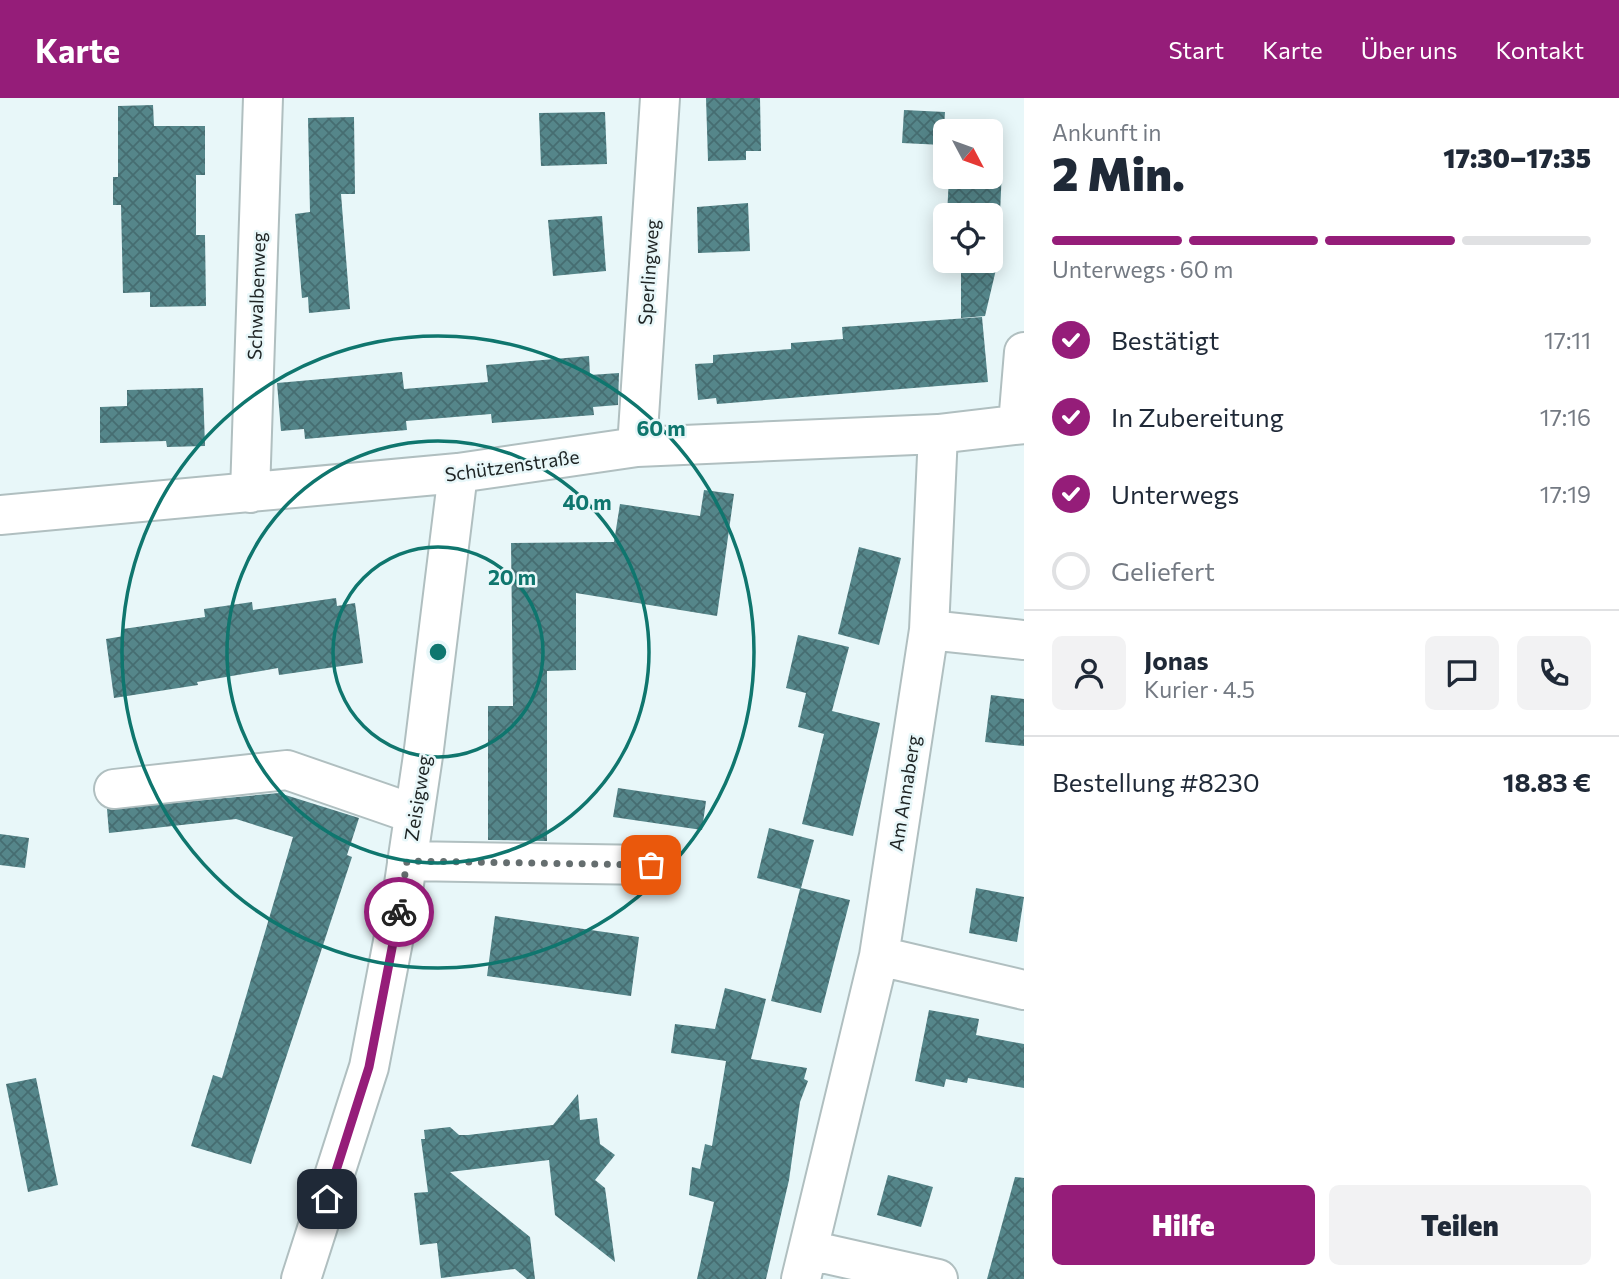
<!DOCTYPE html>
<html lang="de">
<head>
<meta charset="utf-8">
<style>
	body { margin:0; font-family:Commissioner,sans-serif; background:#f2f2f3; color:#1f2937; height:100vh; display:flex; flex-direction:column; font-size:26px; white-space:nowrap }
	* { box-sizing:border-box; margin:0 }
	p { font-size:23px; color:#747a83 }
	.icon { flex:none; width:38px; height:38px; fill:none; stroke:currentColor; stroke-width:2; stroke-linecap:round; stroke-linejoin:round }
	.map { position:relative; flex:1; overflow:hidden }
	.drawer { display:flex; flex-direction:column; background:#fff; width:595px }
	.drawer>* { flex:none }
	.needle { width:46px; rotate:131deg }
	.controls { position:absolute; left:933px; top:21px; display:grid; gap:14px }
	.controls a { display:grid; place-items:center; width:70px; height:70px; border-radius:10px; background:#fff; box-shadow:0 4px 18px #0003; font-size:35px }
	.pin { position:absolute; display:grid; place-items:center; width:60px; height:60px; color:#fff; margin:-30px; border-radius:14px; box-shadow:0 4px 10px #0006 }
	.courier { position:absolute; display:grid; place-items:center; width:70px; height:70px; margin:-35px; border:5px solid #951d79; border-radius:50%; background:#fff; color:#222; box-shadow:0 2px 9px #0007 }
	.headline em { font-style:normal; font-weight:800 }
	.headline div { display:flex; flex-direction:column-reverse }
	.headline { display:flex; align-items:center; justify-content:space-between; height:119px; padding:0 28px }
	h1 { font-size:46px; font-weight:800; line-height:52px }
	.bar { display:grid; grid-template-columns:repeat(4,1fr); gap:10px 7px; align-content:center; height:84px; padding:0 28px }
	.bar i { height:9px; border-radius:5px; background:#e0e1e3 }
	.bar .active { background:#951d79 }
	.bar p { grid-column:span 4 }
	.line { display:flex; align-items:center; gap:18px; padding:0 28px; border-top:2px solid #e0e1e3 }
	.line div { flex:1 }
	.round { display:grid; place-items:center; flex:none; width:74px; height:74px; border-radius:10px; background:#f2f2f3 }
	ol { padding:0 28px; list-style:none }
	li { display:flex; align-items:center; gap:21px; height:77px }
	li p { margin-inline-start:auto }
	li .icon { padding:7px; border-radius:50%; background:#951d79; color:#fff; stroke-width:4 }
	li:last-child { color:#747a83 }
	li i { width:38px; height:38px; border:4px solid #e0e1e3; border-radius:50% }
	.action { display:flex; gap:14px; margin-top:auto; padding:14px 28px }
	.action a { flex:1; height:80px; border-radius:10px; background:#951d79; color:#fff; font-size:28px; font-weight:800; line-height:80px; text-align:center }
	.action a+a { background:#f2f2f3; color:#1f2937 }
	header { display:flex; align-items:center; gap:42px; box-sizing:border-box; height:98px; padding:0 35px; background:#951d79; color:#fff }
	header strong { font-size:33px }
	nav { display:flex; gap:38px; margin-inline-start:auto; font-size:24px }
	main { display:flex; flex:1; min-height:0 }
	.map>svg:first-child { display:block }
	.building { fill:url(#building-cross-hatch) }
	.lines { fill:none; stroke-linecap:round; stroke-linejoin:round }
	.minor-casing { stroke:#b0bfc0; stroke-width:42 }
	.minor { stroke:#fff; stroke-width:38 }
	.done { stroke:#656e6f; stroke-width:7; stroke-dasharray:0 12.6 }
	.route { stroke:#951d79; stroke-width:9 }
	.ring { fill:none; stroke:#0f766e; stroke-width:3.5 }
	.labels { text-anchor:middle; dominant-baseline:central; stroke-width:5; stroke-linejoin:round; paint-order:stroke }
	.street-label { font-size:19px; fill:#1e2424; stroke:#e8f7f9 }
	.centre { fill:#0f766e; stroke:#e8f7f9; stroke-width:3.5 }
	.ring-label { font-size:21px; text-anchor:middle; font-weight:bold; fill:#0f766e; stroke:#e8f7f9; stroke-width:5; stroke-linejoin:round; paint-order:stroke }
</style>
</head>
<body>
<header>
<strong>Karte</strong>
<nav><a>Start</a><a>Karte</a><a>Über uns</a><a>Kontakt</a></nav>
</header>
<main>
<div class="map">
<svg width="1024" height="1181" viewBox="0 0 1024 1181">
	<defs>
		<pattern id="building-cross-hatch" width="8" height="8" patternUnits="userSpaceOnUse" patternTransform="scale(1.75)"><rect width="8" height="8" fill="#55868a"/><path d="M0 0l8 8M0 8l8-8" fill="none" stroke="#466d71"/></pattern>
	</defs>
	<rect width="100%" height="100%" fill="#e8f7f9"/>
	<path class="building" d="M 706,0 L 760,0 L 761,53 L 746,53 L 746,62 L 708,63 Z
		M 153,7 L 154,28 L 205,28 L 205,77 L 196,77 L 196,137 L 205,137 L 206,208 L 150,209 L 150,194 L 123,195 L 121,107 L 113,107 L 113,79 L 118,79 L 118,8 Z
		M 904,12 L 945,14 L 943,47 L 902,45 Z
		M 605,14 L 607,66 L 541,68 L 539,15 Z
		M 354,19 L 355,96 L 341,96 L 350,211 L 309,215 L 308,199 L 302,200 L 295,116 L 310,114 L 308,20 Z
		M 990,50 L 1000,50 L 1002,70 L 998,163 L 985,218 L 961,220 L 961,163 L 990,163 L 990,117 L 947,117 L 949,79 L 990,79 Z
		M 748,105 L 750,153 L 698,155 L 697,109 Z
		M 602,118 L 606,173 L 553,178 L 548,122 Z
		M 982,219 L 988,284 L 717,306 L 716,300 L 698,302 L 695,266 L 713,265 L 713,257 L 791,251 L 791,245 L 843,241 L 842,229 Z
		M 589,258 L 590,277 L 619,275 L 618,307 L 593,309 L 594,317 L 492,325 L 491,316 L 406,323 L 407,332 L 305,341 L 304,331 L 281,333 L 277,285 L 402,274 L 404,291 L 488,284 L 486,267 Z
		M 203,290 L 205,348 L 167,349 L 166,343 L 100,345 L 100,309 L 127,308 L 127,292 Z
		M 704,392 L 734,396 L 717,518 L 576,495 L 576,572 L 547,573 L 547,743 L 488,742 L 488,608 L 513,608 L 511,445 L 614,444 L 620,406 L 700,418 Z
		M 859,449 L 901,460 L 879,547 L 838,536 Z
		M 336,500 L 337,508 L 355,505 L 363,565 L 279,577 L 278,570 L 197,584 L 198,587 L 114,600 L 106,541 L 124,538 L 123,531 L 205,519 L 204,511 L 252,504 L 253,512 Z
		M 798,537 L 849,549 L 832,613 L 880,625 L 853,738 L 802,726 L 824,636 L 798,629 L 806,595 L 786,590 Z
		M 991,597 L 1024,601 L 1024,648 L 985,644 Z
		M 618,690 L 706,703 L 702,732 L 613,719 Z
		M 279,695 L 359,720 L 347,757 L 352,759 L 251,1066 L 191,1048 L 213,977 L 222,980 L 293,739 L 236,721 L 109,735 L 107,711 Z
		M 769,730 L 814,742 L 801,790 L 850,802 L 821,915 L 771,903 L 800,791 L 757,780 Z
		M 0,736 L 29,740 L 25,770 L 0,767 Z
		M 976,790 L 1024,799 L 1017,844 L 969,835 Z
		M 495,818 L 639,839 L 631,898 L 487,878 Z
		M 725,890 L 766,901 L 751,961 L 807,970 L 804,981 L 808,983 L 800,1004 L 789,1082 L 766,1181 L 697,1181 L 714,1104 L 689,1097 L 692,1069 L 700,1071 L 705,1046 L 712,1048 L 726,963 L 671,955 L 675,926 L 715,931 Z
		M 929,912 L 979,921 L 976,937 L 1024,946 L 1024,990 L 968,980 L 967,985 L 946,981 L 944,989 L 915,983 Z
		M 36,980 L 58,1087 L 28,1094 L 6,986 Z
		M 578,996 L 580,1022 L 597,1020 L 600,1046 L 615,1057 L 595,1082 L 605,1090 L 615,1164 L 555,1117 L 549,1062 L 450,1074 L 530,1139 L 535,1181 L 527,1181 L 515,1171 L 441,1180 L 437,1145 L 420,1147 L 414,1095 L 428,1094 L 421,1041 L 425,1041 L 424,1032 L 450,1029 L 459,1037 L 468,1037 L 553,1027 Z
		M 888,1077 L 933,1089 L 921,1129 L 877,1117 Z
		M 1015,1079 L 1024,1080 L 1024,1181 L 987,1181 Z"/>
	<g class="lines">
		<defs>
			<path id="minor" d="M 1018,326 L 1024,254
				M 637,349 L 660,0
				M 250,395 L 263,0
				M 0,417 L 458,375 L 637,349 L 938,336 L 1024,326
				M 929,532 L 1024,542
				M 114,691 L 287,672 L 414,716
				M 407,763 L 651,767
				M 879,858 L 1024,892
				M 809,1152 L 938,1181
				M 301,1181 L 369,969 L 404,786 L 424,651 L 458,375
				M 801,1181 L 879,858 L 929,532 L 938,336"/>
		</defs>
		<use href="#minor" class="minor-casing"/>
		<use href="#minor" class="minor"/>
	</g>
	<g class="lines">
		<path class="done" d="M 399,814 L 407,763 L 651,767"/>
		<path class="route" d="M 327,1101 L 369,969 L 399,814"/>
	</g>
	<g class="ring">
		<circle cx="438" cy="554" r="105"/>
		<circle cx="438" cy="554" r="211"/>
		<circle cx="438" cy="554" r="316"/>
	</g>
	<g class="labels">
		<g class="street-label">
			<text transform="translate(648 174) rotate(-86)">Sperlingweg</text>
			<text transform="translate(256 198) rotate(-88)">Schwalbenweg</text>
			<text transform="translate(512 367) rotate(-8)">Schützenstraße</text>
			<text transform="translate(904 695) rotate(-81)">Am Annaberg</text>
			<text transform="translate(417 700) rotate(-81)">Zeisigweg</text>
		</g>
	</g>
	<circle cx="438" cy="554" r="10" class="centre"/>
	<g class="ring-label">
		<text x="661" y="338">60 m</text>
		<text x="587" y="412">40 m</text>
		<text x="512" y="487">20 m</text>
	</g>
</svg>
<div class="controls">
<a><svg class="needle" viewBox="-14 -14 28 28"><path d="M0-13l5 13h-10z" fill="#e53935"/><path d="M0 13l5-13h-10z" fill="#747a83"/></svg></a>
<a><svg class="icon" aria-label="locate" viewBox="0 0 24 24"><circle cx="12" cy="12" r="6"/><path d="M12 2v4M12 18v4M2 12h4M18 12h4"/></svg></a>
</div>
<div class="pin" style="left:651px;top:767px;background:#ea580c"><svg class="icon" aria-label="bag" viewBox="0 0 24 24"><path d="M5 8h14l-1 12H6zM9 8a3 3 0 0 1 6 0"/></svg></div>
<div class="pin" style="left:327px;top:1101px;background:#1f2937"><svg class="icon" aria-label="home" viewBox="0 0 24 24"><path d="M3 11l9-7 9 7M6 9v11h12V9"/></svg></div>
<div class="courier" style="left:399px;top:814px"><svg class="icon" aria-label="bike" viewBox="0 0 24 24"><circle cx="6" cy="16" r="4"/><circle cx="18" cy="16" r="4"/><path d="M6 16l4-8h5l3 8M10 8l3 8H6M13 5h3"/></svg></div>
</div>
<section class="drawer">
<div class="headline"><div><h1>2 Min.</h1><p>Ankunft in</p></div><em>17:30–17:35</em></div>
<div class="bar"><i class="active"></i><i class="active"></i><i class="active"></i><i></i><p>Unterwegs · 60 m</p></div>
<ol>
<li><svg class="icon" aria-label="check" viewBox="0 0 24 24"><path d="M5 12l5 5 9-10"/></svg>Bestätigt<p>17:11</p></li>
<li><svg class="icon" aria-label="check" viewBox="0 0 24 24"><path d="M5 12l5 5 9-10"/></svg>In Zubereitung<p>17:16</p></li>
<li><svg class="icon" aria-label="check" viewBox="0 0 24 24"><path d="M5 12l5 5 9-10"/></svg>Unterwegs<p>17:19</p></li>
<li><i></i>Geliefert</li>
</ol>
<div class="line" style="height:126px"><a class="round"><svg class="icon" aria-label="person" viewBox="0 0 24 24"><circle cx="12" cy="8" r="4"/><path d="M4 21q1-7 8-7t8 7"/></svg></a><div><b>Jonas</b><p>Kurier · 4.5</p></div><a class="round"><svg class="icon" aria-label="chat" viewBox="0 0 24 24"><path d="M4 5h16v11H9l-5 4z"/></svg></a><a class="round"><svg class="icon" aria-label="phone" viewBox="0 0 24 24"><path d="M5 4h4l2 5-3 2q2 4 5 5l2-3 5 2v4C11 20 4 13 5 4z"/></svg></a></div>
<div class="line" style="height:91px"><div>Bestellung #8230</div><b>18.83 €</b></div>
<div class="action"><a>Hilfe</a><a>Teilen</a></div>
</section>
</main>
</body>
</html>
